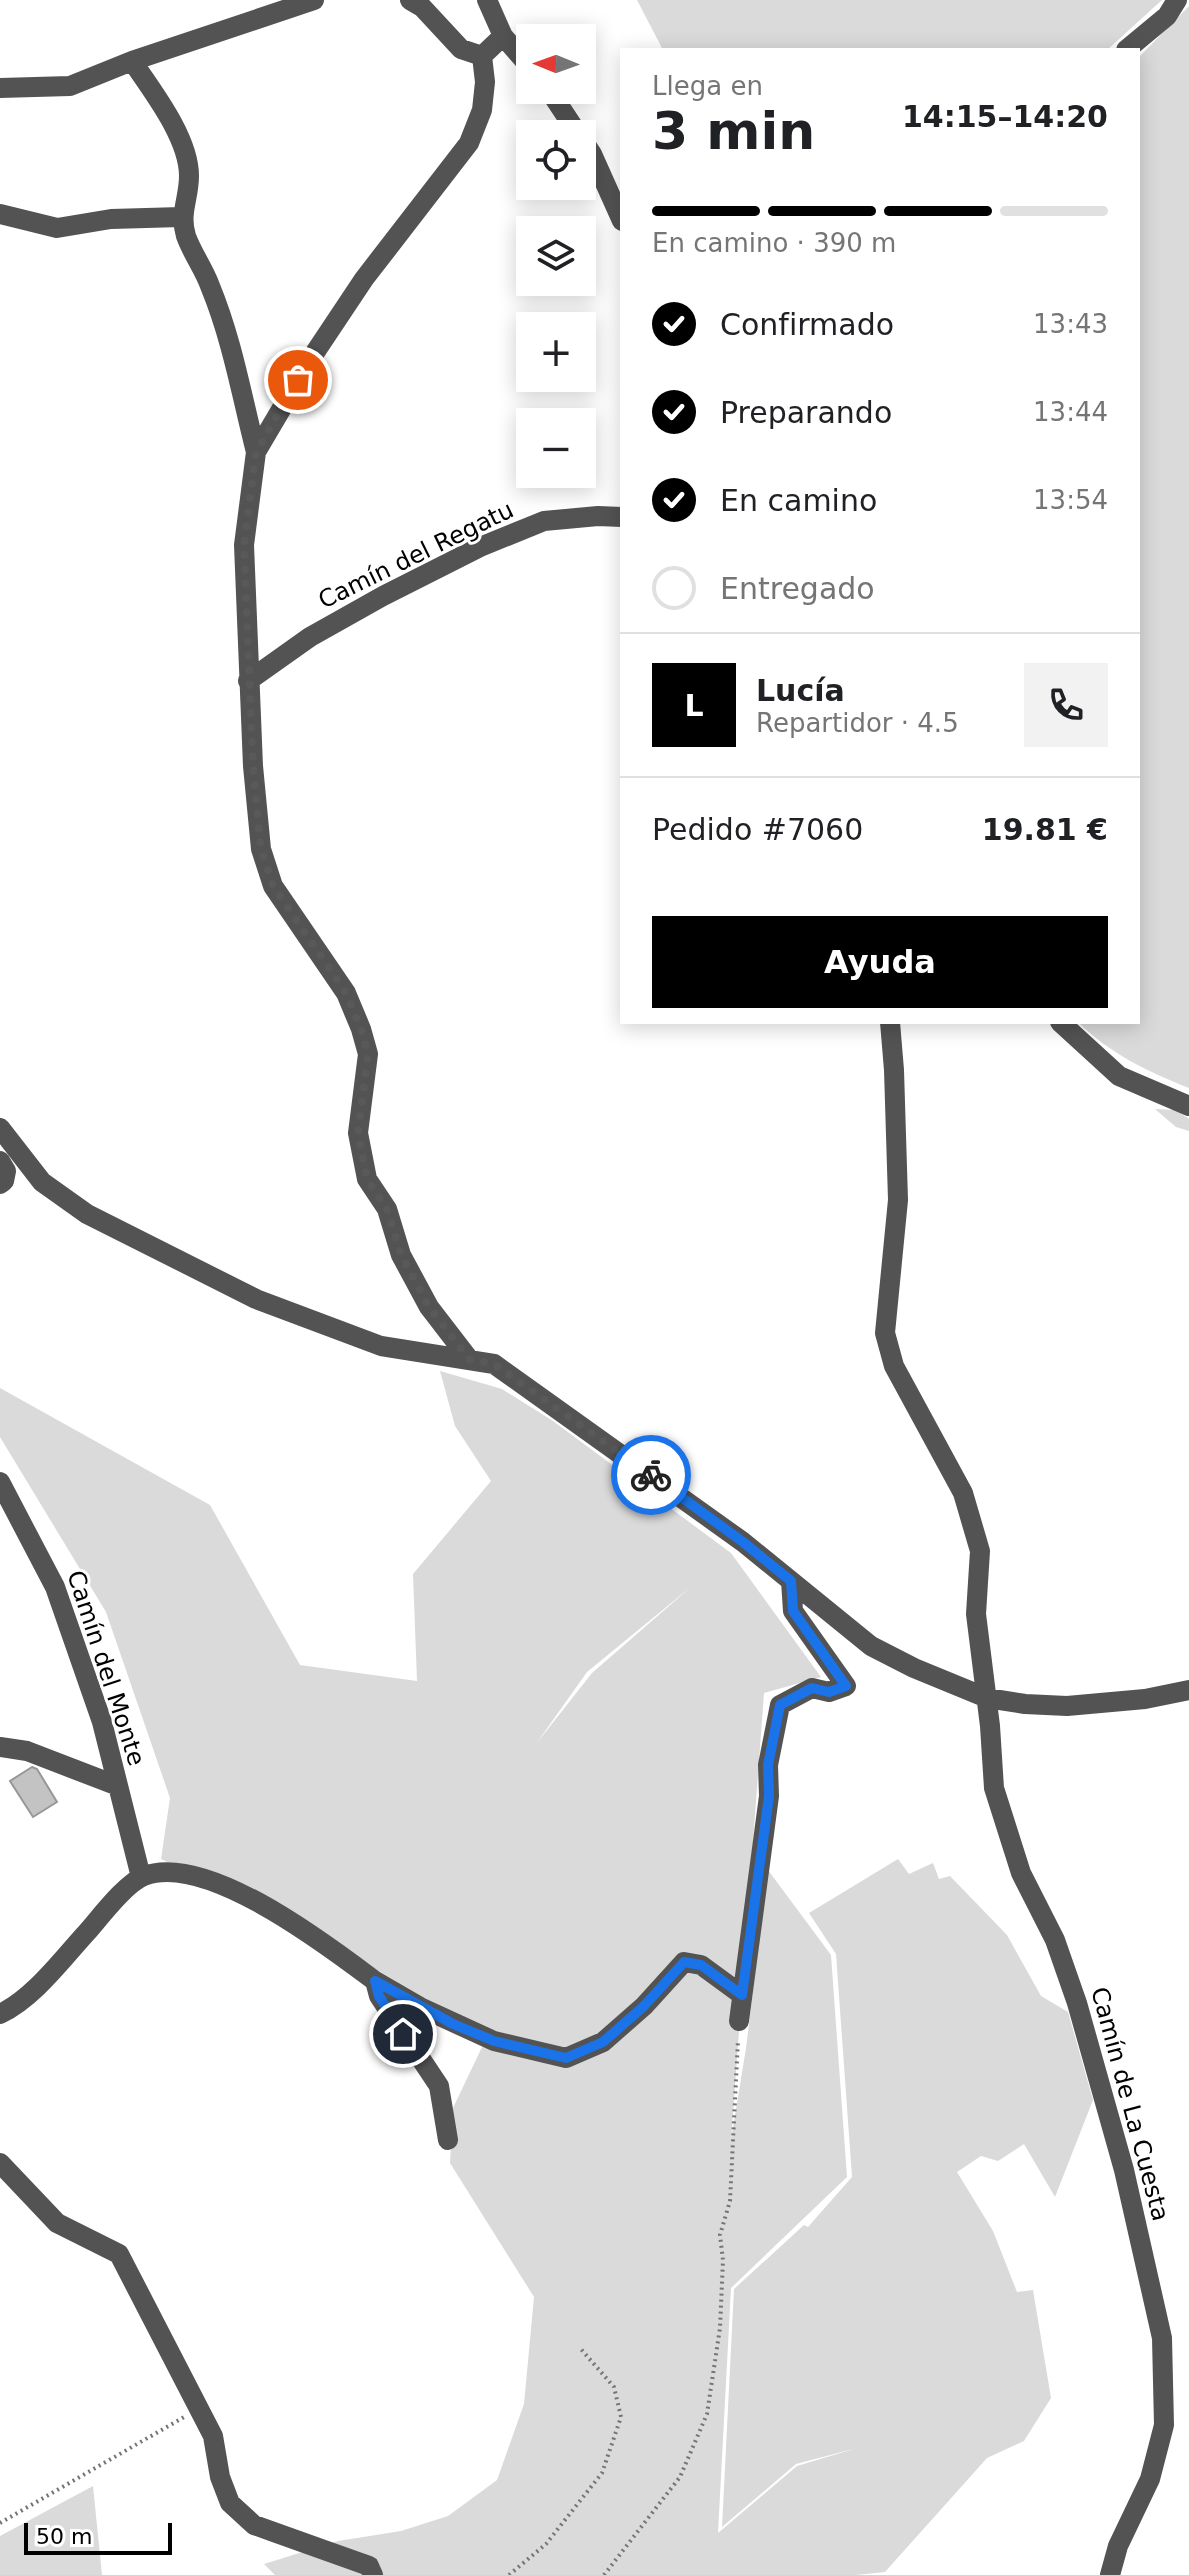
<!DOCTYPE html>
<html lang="es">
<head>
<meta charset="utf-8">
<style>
	body { margin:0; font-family:"DejaVu Sans",sans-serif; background:#f2f2f2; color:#202124; height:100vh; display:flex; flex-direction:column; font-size:30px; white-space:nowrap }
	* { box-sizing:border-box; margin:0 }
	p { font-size:26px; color:#757577 }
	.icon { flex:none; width:44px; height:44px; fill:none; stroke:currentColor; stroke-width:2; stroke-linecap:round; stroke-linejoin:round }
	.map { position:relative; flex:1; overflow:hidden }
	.sheet { position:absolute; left:620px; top:48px; width:520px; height:976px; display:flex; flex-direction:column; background:#fff; border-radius:0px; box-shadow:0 4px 20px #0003 }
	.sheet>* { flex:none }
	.needle { width:52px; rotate:271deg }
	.controls { position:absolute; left:516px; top:24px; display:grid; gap:16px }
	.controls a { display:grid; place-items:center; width:80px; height:80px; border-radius:0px; background:#fff; box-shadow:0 4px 20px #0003; font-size:40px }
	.scale { position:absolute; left:24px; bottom:20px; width:148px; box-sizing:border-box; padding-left:8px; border:4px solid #000; border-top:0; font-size:22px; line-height:28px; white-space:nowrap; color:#000; -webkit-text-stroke:6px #fff; paint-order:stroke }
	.pin { position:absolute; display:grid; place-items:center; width:68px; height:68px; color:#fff; margin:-34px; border:4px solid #fff; border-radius:50%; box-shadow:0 2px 8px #0007 }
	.courier { position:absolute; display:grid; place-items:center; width:80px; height:80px; margin:-40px; border:6px solid #1a73e8; border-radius:50%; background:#fff; color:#222; box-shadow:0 2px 10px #0007 }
	.head em { font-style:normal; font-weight:800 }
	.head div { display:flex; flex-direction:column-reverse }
	.head { display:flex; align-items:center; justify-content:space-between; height:136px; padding:0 32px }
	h1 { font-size:52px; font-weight:800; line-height:60px }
	.bar { display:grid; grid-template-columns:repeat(4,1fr); gap:12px 8px; align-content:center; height:96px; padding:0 32px }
	.bar i { height:10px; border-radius:6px; background:#e0e0e0 }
	.bar .on { background:#000 }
	.bar p { grid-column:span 4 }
	.line { display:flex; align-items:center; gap:20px; padding:0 32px; border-top:2px solid #e0e0e0 }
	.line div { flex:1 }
	.round { display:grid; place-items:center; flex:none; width:84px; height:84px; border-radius:0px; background:#f2f2f2 }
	ol { padding:0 32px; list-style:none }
	li { display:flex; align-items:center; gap:24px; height:88px }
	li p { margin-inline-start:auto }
	li .icon { padding:8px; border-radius:50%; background:#000; color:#fff; stroke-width:4 }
	li:last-child { color:#757577 }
	li i { width:44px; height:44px; border:4px solid #e0e0e0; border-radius:50% }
	.primary-button { display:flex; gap:16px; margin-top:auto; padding:16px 32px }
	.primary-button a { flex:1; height:92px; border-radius:0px; background:#000; color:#fff; font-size:32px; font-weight:800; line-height:92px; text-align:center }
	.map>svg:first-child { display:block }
	.green { fill:#dadada; fill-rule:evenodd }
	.building { fill:#c3c3c3; stroke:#979797; stroke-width:2 }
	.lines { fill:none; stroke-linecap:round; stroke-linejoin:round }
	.path { stroke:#757575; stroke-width:4; stroke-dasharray:2 4; stroke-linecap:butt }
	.minor { stroke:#535353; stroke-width:20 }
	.done { stroke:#595959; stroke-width:8; stroke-dasharray:0 14.4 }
	.route { stroke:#1a73e8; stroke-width:10 }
	.labels { text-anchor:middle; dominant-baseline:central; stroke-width:6; stroke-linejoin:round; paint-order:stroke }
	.street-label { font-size:24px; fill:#000; stroke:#fff }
</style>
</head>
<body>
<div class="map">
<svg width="1189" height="2575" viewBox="0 0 1189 2575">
	<rect width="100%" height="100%" fill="#fff"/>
	<path class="green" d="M 637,0 L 1162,0 L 1107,50 L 663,50 Z
		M 1189,6 L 1189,1088 C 1148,1072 1109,1053 1078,1022 L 1138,1022 L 1138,58 Z
		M 1155,1109 L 1176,1110 L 1189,1119 L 1189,1131 L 1176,1127 Z
		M 440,1371 L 502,1389 L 553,1421 L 731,1553 L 821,1677 L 764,1693 L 731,2140 L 746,2048 L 768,1870 L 831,1955 L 847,2177 L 731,2288 L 718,2533 L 797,2466 L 857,2448 L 796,2464 L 722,2527 L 734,2289 L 804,2225 L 808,2227 L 852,2177 L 836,1954 L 809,1913 L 898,1859 L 909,1874 L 933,1863 L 939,1879 L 950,1876 L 1007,1935 L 1041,1996 L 1068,2012 L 1093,2100 L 1055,2197 L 1024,2144 L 998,2161 L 981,2156 L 957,2172 L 993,2231 L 1017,2292 L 1033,2290 L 1051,2398 L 1024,2441 L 987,2458 L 885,2572 L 856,2575 L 275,2575 L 264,2564 L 338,2541 L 401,2531 L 448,2516 L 497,2480 L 524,2404 L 534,2297 L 450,2163 L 453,2108 L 483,2045 L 279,1915 L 161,1859 L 170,1798 L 106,1612 L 0,1437 L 0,1388 L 210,1505 L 300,1665 L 417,1681 L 413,1574 L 491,1481 L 455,1426 ZM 692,1586 L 592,1673 L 536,1744 L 587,1672 Z
		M 93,2486 L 102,2575 L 0,2575 L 0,2536 Z"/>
	<path class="building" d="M 32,1767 L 37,1769 L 57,1802 L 33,1817 L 10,1781 Z"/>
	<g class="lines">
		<path class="path" d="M 0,2523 L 184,2417
			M 509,2575 L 546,2544 L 602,2473 L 621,2417 L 614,2387 L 580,2348
			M 604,2575 L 680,2477 L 707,2414 L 720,2328 L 723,2260 L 720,2235 L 730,2201 L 738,2040"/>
		<path class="minor" d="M 410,0 L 422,7 L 461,49 L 482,56 L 503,36
			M 487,0 L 503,36 L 530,67
			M 1126,50 L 1167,16 L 1177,0
			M 132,61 C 153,92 189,138 189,176 C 189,199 179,213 186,236 C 192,253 204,269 210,286 C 232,339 242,397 256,452
			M 0,88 L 70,86 L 132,61 L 314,0
			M 549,90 L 578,134
			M 582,139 L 592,154 L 622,221
			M 0,214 L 57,228 L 111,219 L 181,217
			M 248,681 L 310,637 L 383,596 L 480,547 L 544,521 L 598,516 L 622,517
			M 890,1022 L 894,1070 L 898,1200 L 885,1333 L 894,1366 L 963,1493 L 980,1551 L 976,1614 L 990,1726 L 994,1788 L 1021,1873 L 1055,1940 L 1077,2003 L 1124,2170 L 1162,2338 L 1164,2425 L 1150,2479 L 1118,2546 L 1110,2575
			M 1060,1022 L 1119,1076 L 1189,1106
			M 0,1128 L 42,1182 L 87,1214 L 256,1299 L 381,1346 L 494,1364 L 743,1542 L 871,1646 L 914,1668 L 987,1698 L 1025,1704 L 1067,1706 L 1145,1699 L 1189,1690
			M 0,1161 L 6,1171 L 4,1181 L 0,1184
			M 469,1359 L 429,1307 L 401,1255 L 387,1209 L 367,1179 L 358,1133 L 368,1054 L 361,1029 L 346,993 L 273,886 L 261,849 L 253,766 L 244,545 L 256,452 L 312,357 L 364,279 L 469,143 L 482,110 L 485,82 L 482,56
			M 0,1482 L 55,1587 L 102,1722 L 141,1877
			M 0,1747 L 27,1751 L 118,1786
			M 375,1981 L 420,2007 L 494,2041 L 566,2058 L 603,2042 L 644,2006 L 684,1962 L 701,1965 L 742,1995
			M 0,2014 C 34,1998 63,1958 88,1931 C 101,1916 126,1883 144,1876 C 206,1852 327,1945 375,1981 L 379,1996 L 439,2086 L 448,2140
			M 739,2021 L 769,1796 L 768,1765 L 780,1705 L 812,1688 L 829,1692 L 846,1686 L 793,1611 L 791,1581
			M 0,2163 L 57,2223 L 119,2254 L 213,2436 L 220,2477 L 230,2503 L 254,2525 L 369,2566 L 373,2575"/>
	</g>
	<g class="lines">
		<path class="done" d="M 298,380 L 256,452 L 244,545 L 253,766 L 261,849 L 273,886 L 346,993 L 361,1029 L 368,1054 L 358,1133 L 367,1179 L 387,1209 L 401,1255 L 429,1307 L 469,1359 L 494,1364 L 651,1475"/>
		<path class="route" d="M 403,2034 L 379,1996 L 375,1981 L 453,2024 L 494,2041 L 566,2058 L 603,2042 L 644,2006 L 684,1962 L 701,1965 L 742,1995 L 769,1796 L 768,1765 L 780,1705 L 812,1688 L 829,1692 L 846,1686 L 793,1611 L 791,1581 L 743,1542 L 651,1475"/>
	</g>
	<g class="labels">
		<g class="street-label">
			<text transform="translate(416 555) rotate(-26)">Camín del Regatu</text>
			<text transform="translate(106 1668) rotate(72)">Camín del Monte</text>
			<text transform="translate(1130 2104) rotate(75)">Camín de La Cuesta</text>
		</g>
	</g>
</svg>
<div class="controls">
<a><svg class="needle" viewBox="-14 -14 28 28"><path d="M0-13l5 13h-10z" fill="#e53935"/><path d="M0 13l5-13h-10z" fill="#757577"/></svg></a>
<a><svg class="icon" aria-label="locate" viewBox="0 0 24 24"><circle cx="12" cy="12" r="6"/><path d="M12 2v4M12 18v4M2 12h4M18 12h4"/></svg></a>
<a><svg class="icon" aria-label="layers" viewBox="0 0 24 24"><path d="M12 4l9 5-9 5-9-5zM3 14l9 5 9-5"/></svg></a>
<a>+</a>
<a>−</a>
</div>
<div class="scale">50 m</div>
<div class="pin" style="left:298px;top:380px;background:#ea580c"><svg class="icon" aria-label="bag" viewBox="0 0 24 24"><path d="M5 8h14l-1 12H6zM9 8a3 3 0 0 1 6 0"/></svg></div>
<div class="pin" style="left:403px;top:2034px;background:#1f2937"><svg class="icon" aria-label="home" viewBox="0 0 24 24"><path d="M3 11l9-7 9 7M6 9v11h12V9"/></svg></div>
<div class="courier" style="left:651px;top:1475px"><svg class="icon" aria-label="bike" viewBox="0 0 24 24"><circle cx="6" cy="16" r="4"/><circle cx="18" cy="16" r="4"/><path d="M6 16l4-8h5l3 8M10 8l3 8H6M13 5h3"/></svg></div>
<section class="sheet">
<div class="head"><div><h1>3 min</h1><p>Llega en</p></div><em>14:15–14:20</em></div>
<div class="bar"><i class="on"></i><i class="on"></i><i class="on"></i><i></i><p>En camino · 390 m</p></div>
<ol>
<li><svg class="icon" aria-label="check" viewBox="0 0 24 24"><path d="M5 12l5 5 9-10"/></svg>Confirmado<p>13:43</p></li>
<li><svg class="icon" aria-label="check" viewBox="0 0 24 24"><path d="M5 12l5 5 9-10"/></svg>Preparando<p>13:44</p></li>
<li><svg class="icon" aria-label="check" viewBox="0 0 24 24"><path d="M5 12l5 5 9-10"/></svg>En camino<p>13:54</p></li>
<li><i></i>Entregado</li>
</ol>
<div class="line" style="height:144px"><b class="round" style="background:#000;color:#fff">L</b><div><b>Lucía</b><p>Repartidor · 4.5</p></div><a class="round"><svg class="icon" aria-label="phone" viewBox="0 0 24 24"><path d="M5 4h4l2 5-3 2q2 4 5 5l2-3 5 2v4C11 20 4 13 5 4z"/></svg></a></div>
<div class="line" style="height:104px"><div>Pedido #7060</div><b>19.81 €</b></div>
<div class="primary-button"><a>Ayuda</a></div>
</section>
</div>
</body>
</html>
